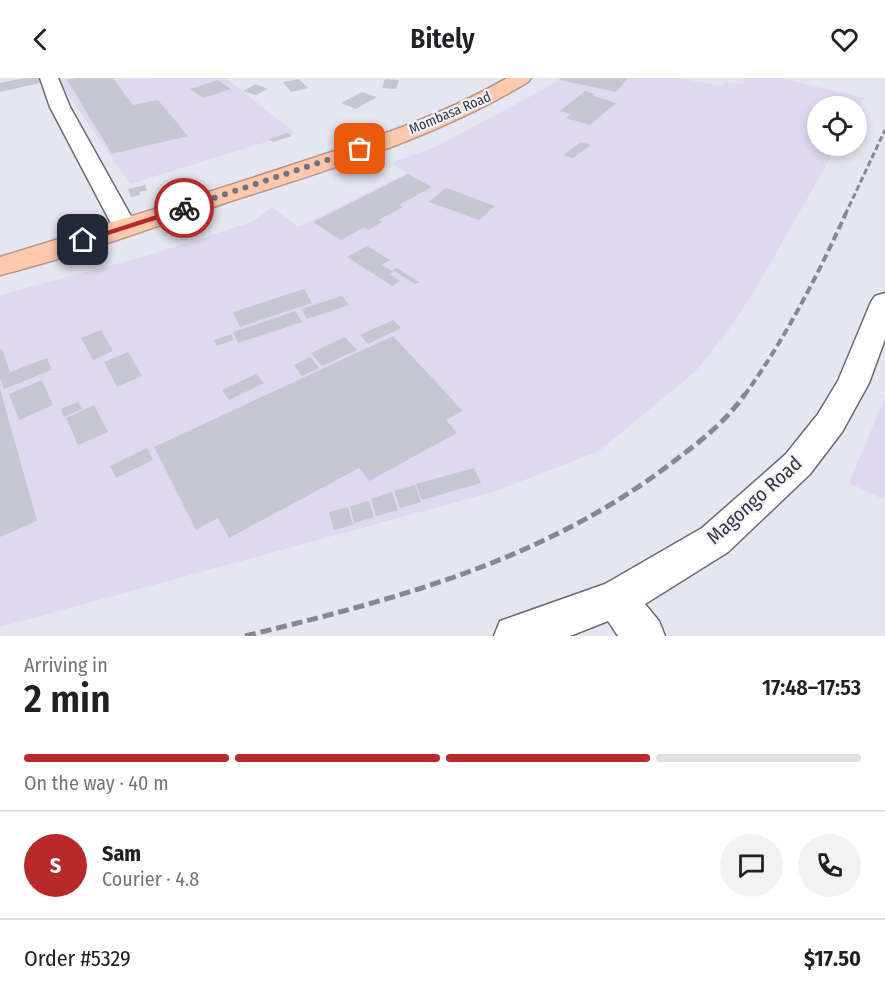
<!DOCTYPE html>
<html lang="en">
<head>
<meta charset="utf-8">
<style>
	body { margin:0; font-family:"Fira Sans Condensed",sans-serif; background:#f2f2f2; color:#202124; height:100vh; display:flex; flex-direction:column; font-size:22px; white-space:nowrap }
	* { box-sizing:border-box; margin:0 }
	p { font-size:20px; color:#757577 }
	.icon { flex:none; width:33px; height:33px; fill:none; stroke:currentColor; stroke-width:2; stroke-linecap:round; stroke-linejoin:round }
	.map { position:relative; height:558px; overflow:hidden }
	.panel { display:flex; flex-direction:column; background:#fff; flex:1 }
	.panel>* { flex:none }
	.buttons { position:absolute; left:807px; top:18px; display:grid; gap:12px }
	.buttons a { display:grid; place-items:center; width:60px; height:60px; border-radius:50%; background:#fff; box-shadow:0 3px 9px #0003; font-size:30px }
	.pin { position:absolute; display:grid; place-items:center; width:51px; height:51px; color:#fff; margin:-26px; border-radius:12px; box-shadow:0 3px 9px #0006 }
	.courier { position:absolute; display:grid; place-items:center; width:60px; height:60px; margin:-30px; border:4px solid #b9292b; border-radius:50%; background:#fff; color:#222; box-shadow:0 2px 8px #0007 }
	.headline em { font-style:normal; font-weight:600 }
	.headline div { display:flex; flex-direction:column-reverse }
	.headline { display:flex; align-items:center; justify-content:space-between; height:102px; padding:0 24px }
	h1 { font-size:39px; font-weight:600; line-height:45px }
	.bar { display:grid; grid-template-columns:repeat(4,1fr); gap:9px 6px; align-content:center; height:72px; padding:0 24px }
	.bar i { height:8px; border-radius:4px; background:#e0e0e0 }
	.bar .current { background:#b9292b }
	.bar p { grid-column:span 4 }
	.line { display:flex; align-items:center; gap:15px; padding:0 24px; border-top:2px solid #e0e0e0 }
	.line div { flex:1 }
	.round { display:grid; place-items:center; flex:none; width:63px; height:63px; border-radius:32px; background:#f2f2f2 }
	header { display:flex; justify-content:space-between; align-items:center; height:78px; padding:0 24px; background:#fff; font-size:27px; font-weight:600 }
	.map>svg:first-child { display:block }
	.industrial { fill:#ded9ef }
	.building { fill:#c5c6d1 }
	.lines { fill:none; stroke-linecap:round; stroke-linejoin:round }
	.minor-casing { stroke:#6a6a74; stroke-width:3 }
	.highway-casing { stroke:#b79585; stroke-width:3 }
	.minor { fill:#fff; fill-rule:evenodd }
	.highway { fill:#fdc8ad; fill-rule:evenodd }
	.rail-far2 { stroke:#86878f; stroke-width:3; stroke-dasharray:6 3; stroke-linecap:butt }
	.rail-far1 { stroke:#86878f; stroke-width:4; stroke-dasharray:8 4; stroke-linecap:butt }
	.rail { stroke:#86878f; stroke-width:5; stroke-dasharray:11 5; stroke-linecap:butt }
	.route { fill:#b9292b }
	.done { stroke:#73747b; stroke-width:6; stroke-dasharray:0 10.8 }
	.labels { text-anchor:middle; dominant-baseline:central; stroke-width:4.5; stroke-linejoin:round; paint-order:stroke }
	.far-street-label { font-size:14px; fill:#36363b; stroke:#f2f3fe }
	.near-street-label { font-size:20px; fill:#36363b; stroke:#f2f3fe }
</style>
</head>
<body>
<header><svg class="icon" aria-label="back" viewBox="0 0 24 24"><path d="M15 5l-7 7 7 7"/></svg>Bitely<svg class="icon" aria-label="heart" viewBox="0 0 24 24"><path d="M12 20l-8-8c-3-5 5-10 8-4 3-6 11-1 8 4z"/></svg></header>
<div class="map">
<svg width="885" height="558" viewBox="0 0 885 558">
	<rect width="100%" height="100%" fill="#e5e6f1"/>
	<path class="industrial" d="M 226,0 L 295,55 L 130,106 L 57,1 Z
		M 560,0 L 679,0 L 722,8 L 726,4 L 743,7 L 745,0 L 779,0 L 864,20 L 857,33 L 856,28 L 818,28 L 818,68 L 837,68 L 758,207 L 728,253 L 695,294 L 599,373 L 493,414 L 0,549 L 0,217 L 146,178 L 252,144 L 272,129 L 298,149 L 407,95 L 391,85 L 435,69 L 548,9 Z
		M 885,319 L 885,422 L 849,405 Z"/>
	<path class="building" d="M 24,0 L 47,0 L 48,3 L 0,14 L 0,5 Z
		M 76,0 L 113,0 L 133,27 L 158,22 L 188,58 L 112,76 L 67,2 Z
		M 561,0 L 628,0 L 616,14 L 560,2 Z
		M 299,1 L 308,10 L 291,14 L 283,4 Z
		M 385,1 L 399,2 L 396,11 L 382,10 Z
		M 218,2 L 231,11 L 203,20 L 190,11 Z
		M 256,6 L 268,11 L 256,17 L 243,13 Z
		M 585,13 L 595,16 L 593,18 L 616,25 L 590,47 L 566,40 L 571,36 L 560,33 Z
		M 362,14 L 377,19 L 356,31 L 341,25 Z
		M 288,55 L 292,58 L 273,64 L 269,61 Z
		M 581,64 L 591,67 L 573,80 L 563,77 Z
		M 408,96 L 432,109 L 399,127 L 403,129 L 378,142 L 382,144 L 368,152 L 365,149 L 341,162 L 313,144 Z
		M 145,107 L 147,112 L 139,114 L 140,117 L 131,119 L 128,111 Z
		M 446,110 L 495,128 L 479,142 L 429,124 Z
		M 367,168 L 390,182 L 382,187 L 394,194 L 390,196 L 400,203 L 392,208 L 347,179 Z
		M 397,190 L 419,204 L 415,206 L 393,192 Z
		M 304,211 L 312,225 L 240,249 L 233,234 Z
		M 342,218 L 349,227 L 307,241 L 301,231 Z
		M 295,233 L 302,244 L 238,265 L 233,254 Z
		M 393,242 L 401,250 L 368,266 L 360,257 Z
		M 101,252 L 113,273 L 93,282 L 81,260 Z
		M 231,256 L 234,262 L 217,268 L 214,262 Z
		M 393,258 L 463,333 L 446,342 L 457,355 L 369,403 L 359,390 L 229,460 L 218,440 L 196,452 L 154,369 Z
		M 345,259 L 357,272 L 322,288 L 311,275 Z
		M 2,271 L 10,294 L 47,280 L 52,292 L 4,311 L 0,300 L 0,272 Z
		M 128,274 L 142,298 L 117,309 L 104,284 Z
		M 310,279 L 319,290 L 302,298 L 294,287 Z
		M 256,296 L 264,305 L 229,322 L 222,312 Z
		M 42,302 L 53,327 L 19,342 L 9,316 Z
		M 0,311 L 37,443 L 0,459 Z
		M 78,324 L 82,331 L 64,339 L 61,331 Z
		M 94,327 L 108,354 L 78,367 L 66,340 Z
		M 147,370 L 153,382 L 116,400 L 110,388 Z
		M 474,390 L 481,405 L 422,422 L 416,406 Z
		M 415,407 L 421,424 L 400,430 L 394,413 Z
		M 392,414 L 398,432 L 376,438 L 371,421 Z
		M 369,423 L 374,439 L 354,445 L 350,428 Z
		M 348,429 L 353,447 L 334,452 L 329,434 Z"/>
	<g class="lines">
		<defs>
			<path id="minor" d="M 40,0 L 58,0 L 70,29 L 137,149 L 134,154 L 125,156 L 116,154 L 113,149 L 50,29 Z
				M 885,215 L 885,261 L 869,305 L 842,354 L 810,396 L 728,474 L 645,526 L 659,543 L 665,558 L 618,558 L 608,543 L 570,558 L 494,558 L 500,543 L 605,506 L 702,450 L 786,376 L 818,336 L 838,303 L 871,224 L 875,218 Z"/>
			<path id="highway" d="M 507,0 L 531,0 L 528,4 C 435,60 328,92 225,125 C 151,150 76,178 0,197 L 0,179 C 97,149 195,119 292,87 C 365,63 440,39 507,0 Z"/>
		</defs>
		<use href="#minor" class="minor-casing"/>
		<use href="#highway" class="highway-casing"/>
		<use href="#minor" class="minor"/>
		<use href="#highway" class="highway"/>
		<path class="rail-far2" d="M 845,137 L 885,52"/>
		<path class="rail-far1" d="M 744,318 C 785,261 817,199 846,135"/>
		<path class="rail" d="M 245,558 C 397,521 542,483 669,387 C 697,366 725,345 745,316"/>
	</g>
	<path class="route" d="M 184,128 L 188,130 L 187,132 L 86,164 L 79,162 Z"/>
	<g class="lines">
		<path class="done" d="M 184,130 L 360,71"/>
	</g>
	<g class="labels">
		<g class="far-street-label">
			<text transform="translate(450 35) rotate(-23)">Mombasa Road</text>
		</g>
		<g class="near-street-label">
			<text transform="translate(754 422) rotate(-42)">Magongo Road</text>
		</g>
	</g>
</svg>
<div class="buttons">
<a><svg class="icon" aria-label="locate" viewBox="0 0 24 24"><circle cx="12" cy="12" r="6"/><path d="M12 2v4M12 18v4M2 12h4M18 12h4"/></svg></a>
</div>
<div class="pin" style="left:360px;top:71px;background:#ea580c"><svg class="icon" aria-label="bag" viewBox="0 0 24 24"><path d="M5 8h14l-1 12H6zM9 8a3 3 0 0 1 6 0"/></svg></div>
<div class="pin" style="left:83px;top:162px;background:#1f2937"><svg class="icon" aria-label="home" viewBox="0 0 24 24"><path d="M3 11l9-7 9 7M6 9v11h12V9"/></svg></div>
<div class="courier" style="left:184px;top:130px"><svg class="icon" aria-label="bike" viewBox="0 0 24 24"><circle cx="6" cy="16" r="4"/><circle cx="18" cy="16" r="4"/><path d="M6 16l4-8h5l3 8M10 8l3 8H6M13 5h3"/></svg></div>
</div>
<section class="panel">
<div class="headline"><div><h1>2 min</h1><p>Arriving in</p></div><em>17:48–17:53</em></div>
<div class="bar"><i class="current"></i><i class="current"></i><i class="current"></i><i></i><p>On the way · 40 m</p></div>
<div class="line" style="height:108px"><b class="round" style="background:#b9292b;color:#fff">S</b><div><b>Sam</b><p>Courier · 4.8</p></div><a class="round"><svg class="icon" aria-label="chat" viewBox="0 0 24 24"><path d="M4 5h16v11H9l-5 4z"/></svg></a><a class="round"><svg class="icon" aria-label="phone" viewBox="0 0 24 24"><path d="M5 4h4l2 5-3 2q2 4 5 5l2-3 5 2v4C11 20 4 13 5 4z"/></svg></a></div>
<div class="line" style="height:78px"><div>Order #5329</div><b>$17.50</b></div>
</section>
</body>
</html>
